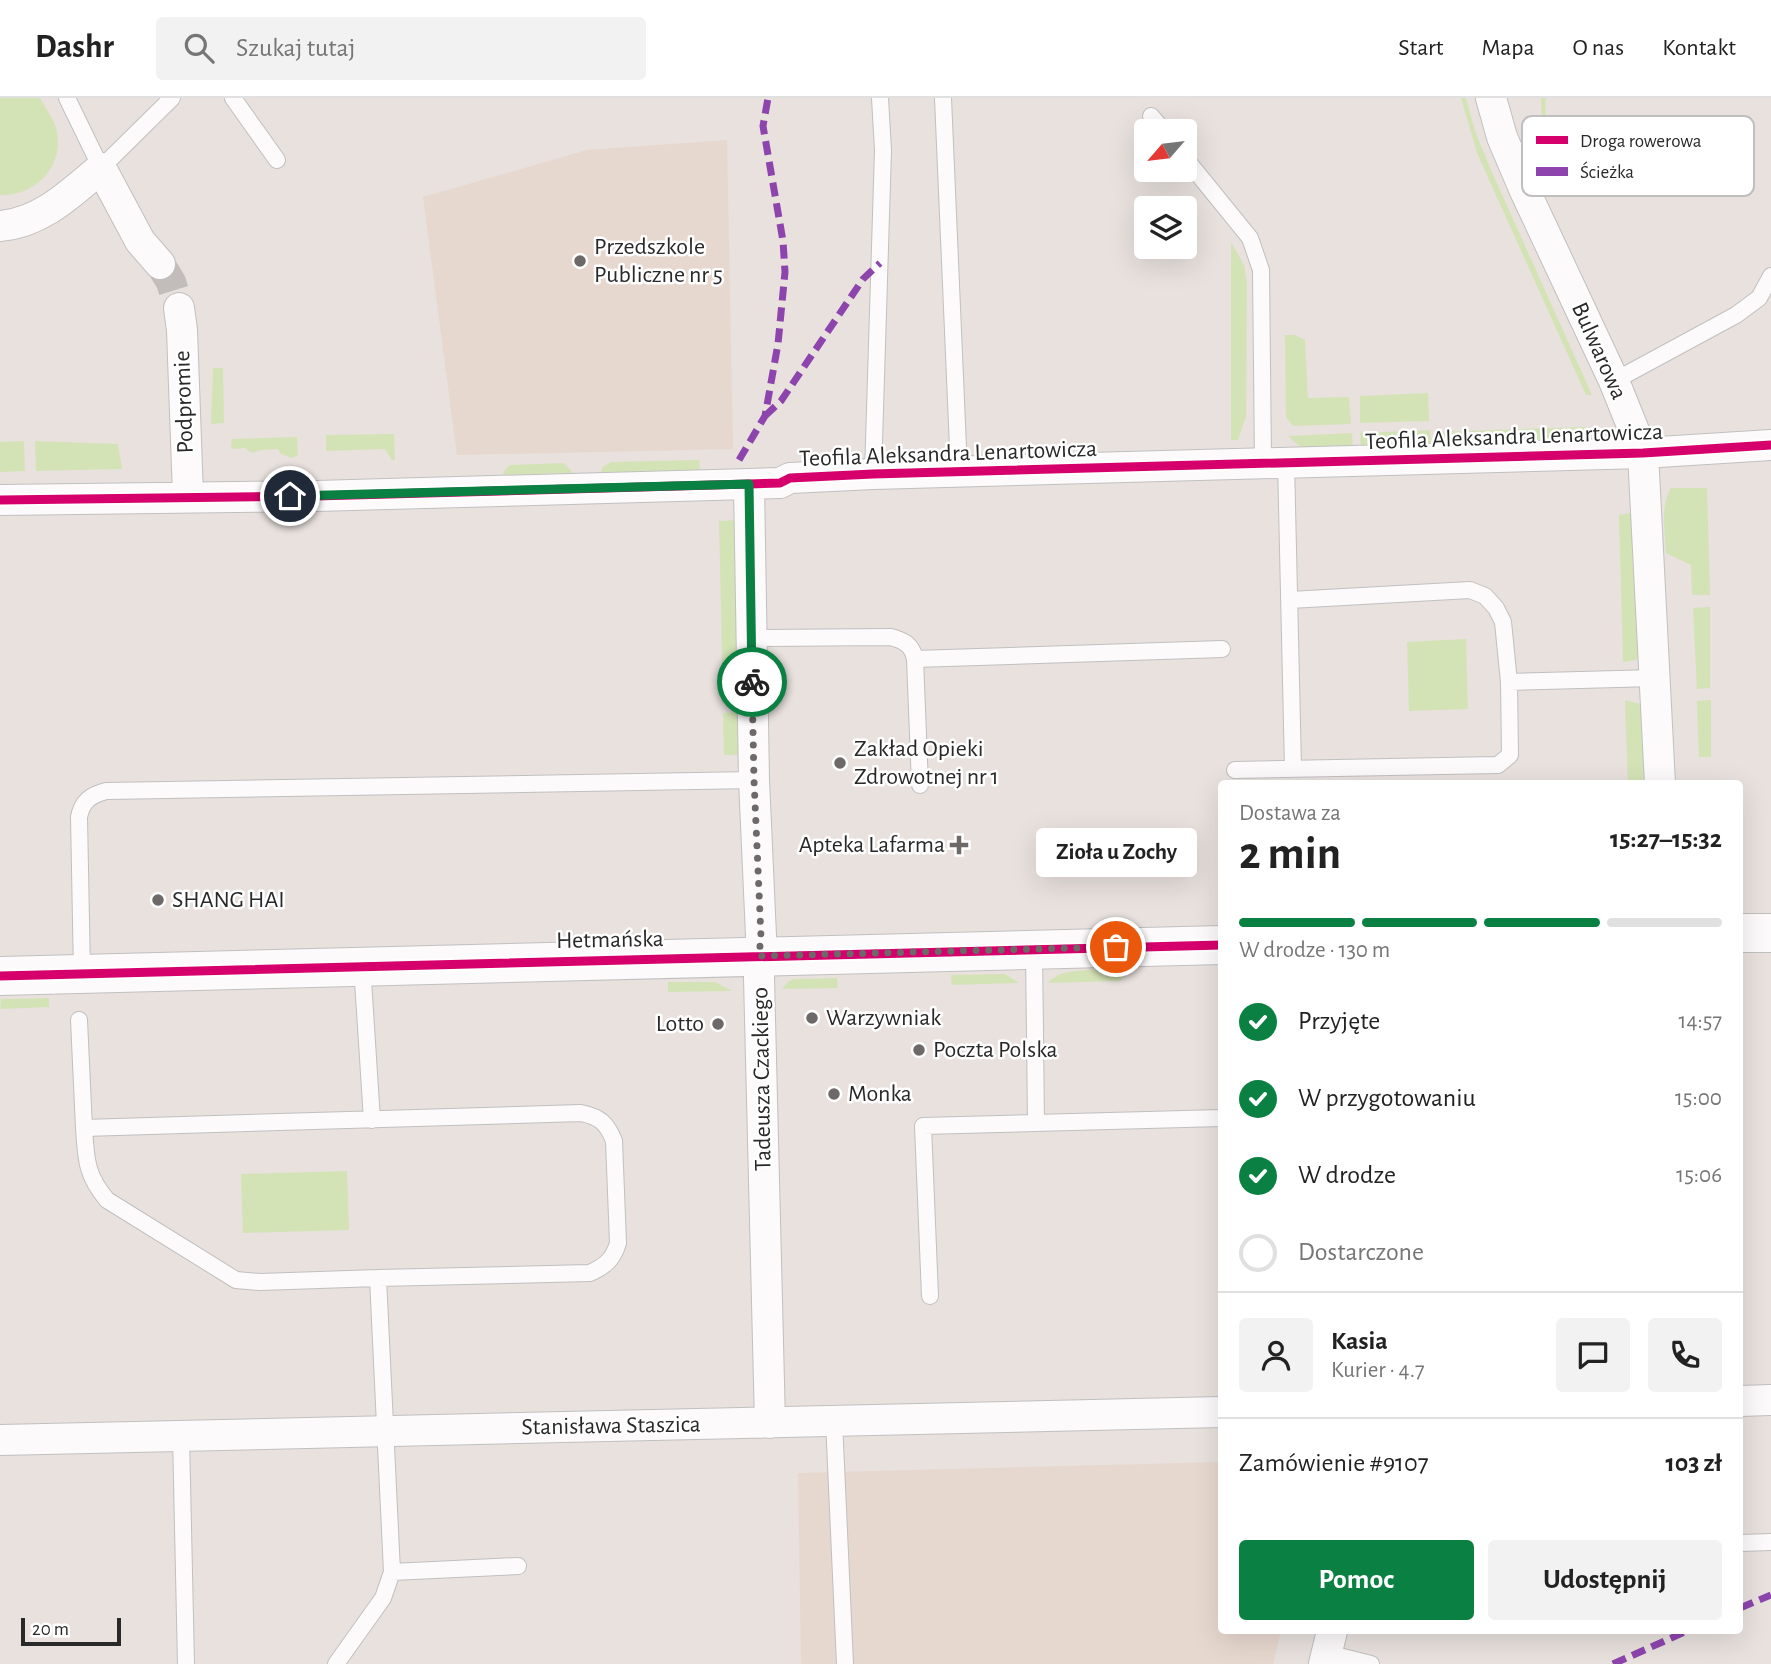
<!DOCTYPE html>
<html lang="pl">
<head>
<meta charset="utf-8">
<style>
	body { margin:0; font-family:"Alegreya Sans",sans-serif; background:#f2f2f2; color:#222; height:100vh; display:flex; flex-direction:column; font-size:26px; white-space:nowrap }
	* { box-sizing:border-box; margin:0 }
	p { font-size:23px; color:#767676 }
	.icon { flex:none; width:38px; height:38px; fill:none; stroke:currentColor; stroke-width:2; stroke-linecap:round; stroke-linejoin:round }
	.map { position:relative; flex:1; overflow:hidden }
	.side { position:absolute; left:1218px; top:682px; width:525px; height:854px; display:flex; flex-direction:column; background:#fff; border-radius:7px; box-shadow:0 7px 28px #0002 }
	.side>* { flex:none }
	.needle { width:46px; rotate:242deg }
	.buttons { position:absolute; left:1134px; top:21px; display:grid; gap:14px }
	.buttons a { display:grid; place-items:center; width:63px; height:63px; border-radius:7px; background:#fff; box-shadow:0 7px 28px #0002; font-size:35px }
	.scale { position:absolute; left:21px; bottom:18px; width:100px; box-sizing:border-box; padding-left:7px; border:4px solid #292929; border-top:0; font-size:19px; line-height:24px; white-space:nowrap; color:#292929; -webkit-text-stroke:5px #fff; paint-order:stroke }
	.pin { position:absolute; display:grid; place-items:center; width:60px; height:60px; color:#fff; margin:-30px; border:4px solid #fff; border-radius:50%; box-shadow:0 2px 7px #0007 }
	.courier { position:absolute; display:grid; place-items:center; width:70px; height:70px; margin:-35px; border:5px solid #0b8043; border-radius:50%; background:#fff; color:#222; box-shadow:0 2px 9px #0007 }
	.bubble { position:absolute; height:49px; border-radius:7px; background:#fff; box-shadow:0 7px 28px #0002; font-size:23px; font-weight:700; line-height:49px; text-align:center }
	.summary em { font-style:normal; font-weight:700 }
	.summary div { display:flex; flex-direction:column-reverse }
	.summary { display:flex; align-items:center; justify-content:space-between; height:119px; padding:0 21px }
	h1 { font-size:46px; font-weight:700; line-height:52px }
	.bar { display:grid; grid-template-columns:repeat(4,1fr); gap:10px 7px; align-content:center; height:84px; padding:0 21px }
	.bar i { height:9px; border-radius:5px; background:#e0e0e0 }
	.bar .selected { background:#0b8043 }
	.bar p { grid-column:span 4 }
	.line { display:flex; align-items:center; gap:18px; padding:0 21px; border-top:2px solid #e0e0e0 }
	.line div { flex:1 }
	.round { display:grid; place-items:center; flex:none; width:74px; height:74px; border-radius:7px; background:#f2f2f2 }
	ol { padding:0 21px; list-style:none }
	li { display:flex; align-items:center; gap:21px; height:77px }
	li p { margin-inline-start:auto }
	li .icon { padding:7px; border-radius:50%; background:#0b8043; color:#fff; stroke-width:4 }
	li:last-child { color:#767676 }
	li i { width:38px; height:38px; border:4px solid #e0e0e0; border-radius:50% }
	.button { display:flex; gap:14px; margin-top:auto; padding:14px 21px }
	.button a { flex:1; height:80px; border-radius:7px; background:#0b8043; color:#fff; font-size:28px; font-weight:700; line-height:80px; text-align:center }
	.button a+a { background:#f2f2f2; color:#222 }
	header { display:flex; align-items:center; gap:42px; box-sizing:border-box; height:98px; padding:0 35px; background:#fff; border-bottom:2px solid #e0e0e0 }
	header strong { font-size:33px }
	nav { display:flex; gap:38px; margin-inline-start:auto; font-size:24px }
	.search { width:490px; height:63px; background:#f2f2f2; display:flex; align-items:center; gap:18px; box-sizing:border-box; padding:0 24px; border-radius:7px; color:#767676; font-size:26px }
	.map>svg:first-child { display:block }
	.education { fill:#e7d8cf }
	.green { fill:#d4e3b6 }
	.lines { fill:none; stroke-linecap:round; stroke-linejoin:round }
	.minor-tunnel { stroke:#c2bcba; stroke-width:30; stroke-dasharray:30 15; stroke-linecap:butt }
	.service-casing { stroke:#c1c0c0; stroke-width:18 }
	.minor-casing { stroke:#c1c0c0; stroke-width:32 }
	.tertiary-casing { stroke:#c1c0c0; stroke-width:40 }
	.service { stroke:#fcfafa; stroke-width:16 }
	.minor { stroke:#fcfafa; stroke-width:30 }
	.tertiary { stroke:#fcfafa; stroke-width:38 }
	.quiet { stroke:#8e44ad; stroke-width:7; stroke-dasharray:14 7; stroke-linecap:butt }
	.cycleway-casing { stroke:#fff; stroke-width:13 }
	.cycleway { stroke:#d6006c; stroke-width:9 }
	.done { stroke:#6c6968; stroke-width:7; stroke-dasharray:0 12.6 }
	.route { stroke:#0b8043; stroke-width:9 }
	.poi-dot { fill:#6c6968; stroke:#fff; stroke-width:2.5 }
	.labels { text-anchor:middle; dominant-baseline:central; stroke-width:5; stroke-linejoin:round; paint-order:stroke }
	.poi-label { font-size:24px; fill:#292929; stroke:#fff; text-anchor:start }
	.street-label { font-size:24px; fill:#292929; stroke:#fff }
	.key { fill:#fff; stroke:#bfbfbf; stroke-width:2 }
	.key-label { font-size:19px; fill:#292929 }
</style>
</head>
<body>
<header>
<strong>Dashr</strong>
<div class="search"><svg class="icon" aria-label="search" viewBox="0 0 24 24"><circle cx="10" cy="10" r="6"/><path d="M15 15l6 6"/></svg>Szukaj tutaj</div>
<nav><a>Start</a><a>Mapa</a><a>O nas</a><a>Kontakt</a></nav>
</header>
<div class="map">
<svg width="1771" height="1566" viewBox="0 0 1771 1566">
	<rect width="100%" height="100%" fill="#e8e1de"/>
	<path class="education" d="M 727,42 L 733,351 L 457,357 L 423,99 L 587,52 Z
		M 1221,1364 L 1222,1533 L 1281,1533 L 1273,1566 L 801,1566 L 798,1375 Z"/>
	<path class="green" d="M 0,0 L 40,0 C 46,11 55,23 57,34 C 64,69 34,99 0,97 Z
		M 1461,0 L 1466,0 L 1475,33 L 1491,72 L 1592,297 L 1586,297 L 1477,55 Z
		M 1541,0 L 1546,0 C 1542,26 1558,48 1570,69 L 1550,79 L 1528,28 L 1542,22 Z
		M 1231,144 L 1244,167 L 1247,185 L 1246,318 L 1238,342 L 1231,342 Z
		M 1285,237 L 1295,237 L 1305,242 L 1308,300 L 1349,299 L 1351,326 L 1293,328 L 1286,319 Z
		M 213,270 L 223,270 L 224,325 L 211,326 Z
		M 1428,295 L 1429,323 L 1360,325 L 1360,298 Z
		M 1586,329 L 1587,346 L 1440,351 L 1439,334 Z
		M 1430,332 L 1431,350 L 1361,352 L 1360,335 Z
		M 1352,335 L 1353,353 L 1304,352 L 1288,338 Z
		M 394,336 L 395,362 L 392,362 L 385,351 L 326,353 L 326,337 Z
		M 297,339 L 298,357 L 292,360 L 281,356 L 278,351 L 261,352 L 252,355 L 245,350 L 231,351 L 232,341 Z
		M 24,343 L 25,373 L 0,374 L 0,344 Z
		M 35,343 L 118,346 L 122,371 L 36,373 Z
		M 699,362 L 700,372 L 600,375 L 603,369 L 611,364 Z
		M 564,365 L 573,375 L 503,377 L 504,373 L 510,367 Z
		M 1671,390 L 1707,390 L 1710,497 L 1692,497 L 1691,467 L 1666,455 C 1665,433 1660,409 1671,390 Z
		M 1630,415 L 1634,429 L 1639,558 L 1636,562 L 1623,564 L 1619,417 Z
		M 736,422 L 739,602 L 723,602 L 719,423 Z
		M 1710,509 L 1710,590 L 1697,591 L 1693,510 Z
		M 1466,541 L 1468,611 L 1409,613 L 1407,544 Z
		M 1625,602 L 1641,606 L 1644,686 L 1628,686 Z
		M 1711,602 L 1711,659 L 1699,659 L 1697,603 Z
		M 739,614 L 740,657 L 724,657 L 723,615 Z
		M 1129,872 L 1120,883 L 1048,885 C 1062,867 1107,873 1129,872 Z
		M 1005,876 L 1019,885 L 952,887 L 951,877 Z
		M 837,880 L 838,890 L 782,891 L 789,883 L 794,881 Z
		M 668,884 L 715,884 L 732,893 L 668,894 Z
		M 49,900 L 49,909 L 0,911 L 1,901 Z
		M 347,1073 L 349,1132 L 243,1135 L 241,1076 Z"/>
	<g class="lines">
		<path class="minor-tunnel" d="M 160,166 L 171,184 L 179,210"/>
		<defs>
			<path id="service" d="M 67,0 L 101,70 L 172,0
				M 233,0 L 277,62
				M 943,0 L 959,373
				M 1151,18 L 1164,33
				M 1185,60 L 1250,140 L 1261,172 L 1263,365
				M 1614,283 L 1736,217 L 1759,200 L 1771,178
				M 1286,364 L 1293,670
				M 873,376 L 883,52 L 880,0
				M 752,540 L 891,539 C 905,543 912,547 915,561 L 920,687
				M 915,561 L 1222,551
				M 1509,584 L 1655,580
				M 1235,672 L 1498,667 L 1510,657 L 1509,584 L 1503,524 L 1496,510 L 1485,498 L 1470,492 L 1290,502
				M 1034,852 L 1036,1024
				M 362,867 L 372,1022
				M 82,875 L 79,719 C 82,703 91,697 106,693 L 754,682
				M 79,922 L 84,1030
				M 930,1198 L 923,1028 L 1222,1020
				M 834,1323 L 845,1566
				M 181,1338 L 186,1566
				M 1740,1445 L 1771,1444
				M 392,1474 L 518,1468
				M 1327,1555 L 1371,1566
				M 336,1566 L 383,1500 L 392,1474 L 378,1180 L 590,1175 C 605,1168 613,1162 618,1145 L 614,1043 C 607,1025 600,1019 581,1015 L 84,1030 C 86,1061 86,1077 107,1102 L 236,1182 L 260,1184 L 378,1180"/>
			<path id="minor" d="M 1491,0 L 1502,39 L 1525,93 L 1614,283 L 1643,355 L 1660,686
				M 0,128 C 41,125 71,95 101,70 L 140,143 L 160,166
				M 179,210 L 182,232 L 188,398
				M 749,386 L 754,682 L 761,838 L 759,880 L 770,1325
				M 0,402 L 316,398 L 749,386 L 780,385 L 790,380 L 873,376 L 1643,355 L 1771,347
				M 1740,1303 L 1771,1302
				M 0,1342 L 1222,1314
				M 1324,1566 L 1332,1533"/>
			<path id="tertiary" d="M 1740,835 L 1771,835
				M 0,878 L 1222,847"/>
		</defs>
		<use href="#service" class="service-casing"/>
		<use href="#minor" class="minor-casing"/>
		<use href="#tertiary" class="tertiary-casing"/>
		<use href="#service" class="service"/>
		<use href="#minor" class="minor"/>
		<use href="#tertiary" class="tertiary"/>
		<path class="quiet" d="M 765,318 L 781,303 L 863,181 L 880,165
			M 739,362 L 765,318 L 778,246 L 785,174 L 783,143 L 763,28 L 768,0
			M 1740,1510 L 1771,1497
			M 1613,1566 L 1687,1533"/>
		<defs>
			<path id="cycleway" d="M 0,402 L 316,398 L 749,386 L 780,385 L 790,380 L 873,376 L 1643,355 L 1771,347
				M 0,878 L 1222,847"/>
		</defs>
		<use href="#cycleway" class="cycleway-casing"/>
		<use href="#cycleway" class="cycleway"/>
	</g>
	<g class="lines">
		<path class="done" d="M 752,584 L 754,682 L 761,838 L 759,858 L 1116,849"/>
		<path class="route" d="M 290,398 L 749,386 L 752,584"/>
	</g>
	<g class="poi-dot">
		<circle cx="580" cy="163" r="7"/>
		<circle cx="840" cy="665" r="7"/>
		<path d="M955.5 736.5h7v7h7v7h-7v7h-7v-7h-7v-7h7z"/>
		<circle cx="158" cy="802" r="7"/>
		<circle cx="812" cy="920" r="7"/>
		<circle cx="718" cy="926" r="7"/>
		<circle cx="919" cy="952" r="7"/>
		<circle cx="834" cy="996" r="7"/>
	</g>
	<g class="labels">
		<g class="poi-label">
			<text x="594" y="149">Przedszkole<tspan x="594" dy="28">Publiczne nr 5</tspan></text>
			<text x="854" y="651">Zakład Opieki<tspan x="854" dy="28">Zdrowotnej nr 1</tspan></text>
			<text x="945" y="747" text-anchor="end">Apteka Lafarma</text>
			<text x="172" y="802">SHANG HAI</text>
			<text x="826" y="920">Warzywniak</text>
			<text x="704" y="926" text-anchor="end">Lotto</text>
			<text x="933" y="952">Poczta Polska</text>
			<text x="848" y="996">Monka</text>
		</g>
		<g class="street-label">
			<text transform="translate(1599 253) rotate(66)">Bulwarowa</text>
			<text transform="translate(184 304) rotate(-92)">Podpromie</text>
			<text transform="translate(1514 339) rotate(-2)">Teofila Aleksandra Lenartowicza</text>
			<text transform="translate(948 356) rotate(-2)">Teofila Aleksandra Lenartowicza</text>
			<text transform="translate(610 842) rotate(-1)">Hetmańska</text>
			<text transform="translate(762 981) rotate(-91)">Tadeusza Czackiego</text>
			<text transform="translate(611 1328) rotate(-1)">Stanisława Staszica</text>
		</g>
	</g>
	<rect x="1522" y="18" width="232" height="80" rx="10" class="key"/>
	<rect x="1536" y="38" width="32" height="8" fill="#d6006c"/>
	<rect x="1536" y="69" width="32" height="9" fill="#8e44ad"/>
	<g class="key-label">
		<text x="1580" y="49">Droga rowerowa</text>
		<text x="1580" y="80">Ścieżka</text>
	</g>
</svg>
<div class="buttons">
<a><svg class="needle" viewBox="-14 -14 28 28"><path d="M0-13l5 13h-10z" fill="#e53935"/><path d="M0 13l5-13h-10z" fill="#767676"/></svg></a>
<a><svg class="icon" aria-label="layers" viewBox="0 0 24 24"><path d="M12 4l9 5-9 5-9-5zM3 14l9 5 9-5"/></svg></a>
</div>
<div class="scale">20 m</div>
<div class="pin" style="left:1116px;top:849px;background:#ea580c"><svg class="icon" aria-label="bag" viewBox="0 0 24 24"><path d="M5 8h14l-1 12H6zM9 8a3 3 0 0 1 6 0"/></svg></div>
<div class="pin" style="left:290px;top:398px;background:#1f2937"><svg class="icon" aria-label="home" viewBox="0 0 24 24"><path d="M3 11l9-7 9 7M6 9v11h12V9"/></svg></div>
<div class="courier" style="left:752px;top:584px"><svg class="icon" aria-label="bike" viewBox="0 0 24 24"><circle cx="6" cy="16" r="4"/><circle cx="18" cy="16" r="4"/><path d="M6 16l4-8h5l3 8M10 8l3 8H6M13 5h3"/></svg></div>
<div class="bubble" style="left:1036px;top:730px;width:161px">Zioła u Zochy</div>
<section class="side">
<div class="summary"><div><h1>2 min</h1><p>Dostawa za</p></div><em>15:27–15:32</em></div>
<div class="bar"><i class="selected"></i><i class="selected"></i><i class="selected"></i><i></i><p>W drodze · 130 m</p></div>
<ol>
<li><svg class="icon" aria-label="check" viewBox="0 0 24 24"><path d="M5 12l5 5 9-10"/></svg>Przyjęte<p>14:57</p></li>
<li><svg class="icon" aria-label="check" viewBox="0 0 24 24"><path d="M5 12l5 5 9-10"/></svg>W przygotowaniu<p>15:00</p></li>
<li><svg class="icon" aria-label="check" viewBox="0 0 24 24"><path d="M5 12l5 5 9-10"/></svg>W drodze<p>15:06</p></li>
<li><i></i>Dostarczone</li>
</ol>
<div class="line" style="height:126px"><a class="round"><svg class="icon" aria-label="person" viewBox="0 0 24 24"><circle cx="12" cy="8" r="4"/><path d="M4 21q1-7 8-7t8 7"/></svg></a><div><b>Kasia</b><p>Kurier · 4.7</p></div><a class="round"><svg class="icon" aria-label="chat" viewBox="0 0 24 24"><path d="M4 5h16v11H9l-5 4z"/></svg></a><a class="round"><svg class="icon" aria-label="phone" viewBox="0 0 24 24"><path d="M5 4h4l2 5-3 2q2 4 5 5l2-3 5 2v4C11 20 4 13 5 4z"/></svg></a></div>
<div class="line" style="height:91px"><div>Zamówienie #9107</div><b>103 zł</b></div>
<div class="button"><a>Pomoc</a><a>Udostępnij</a></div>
</section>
</div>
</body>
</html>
